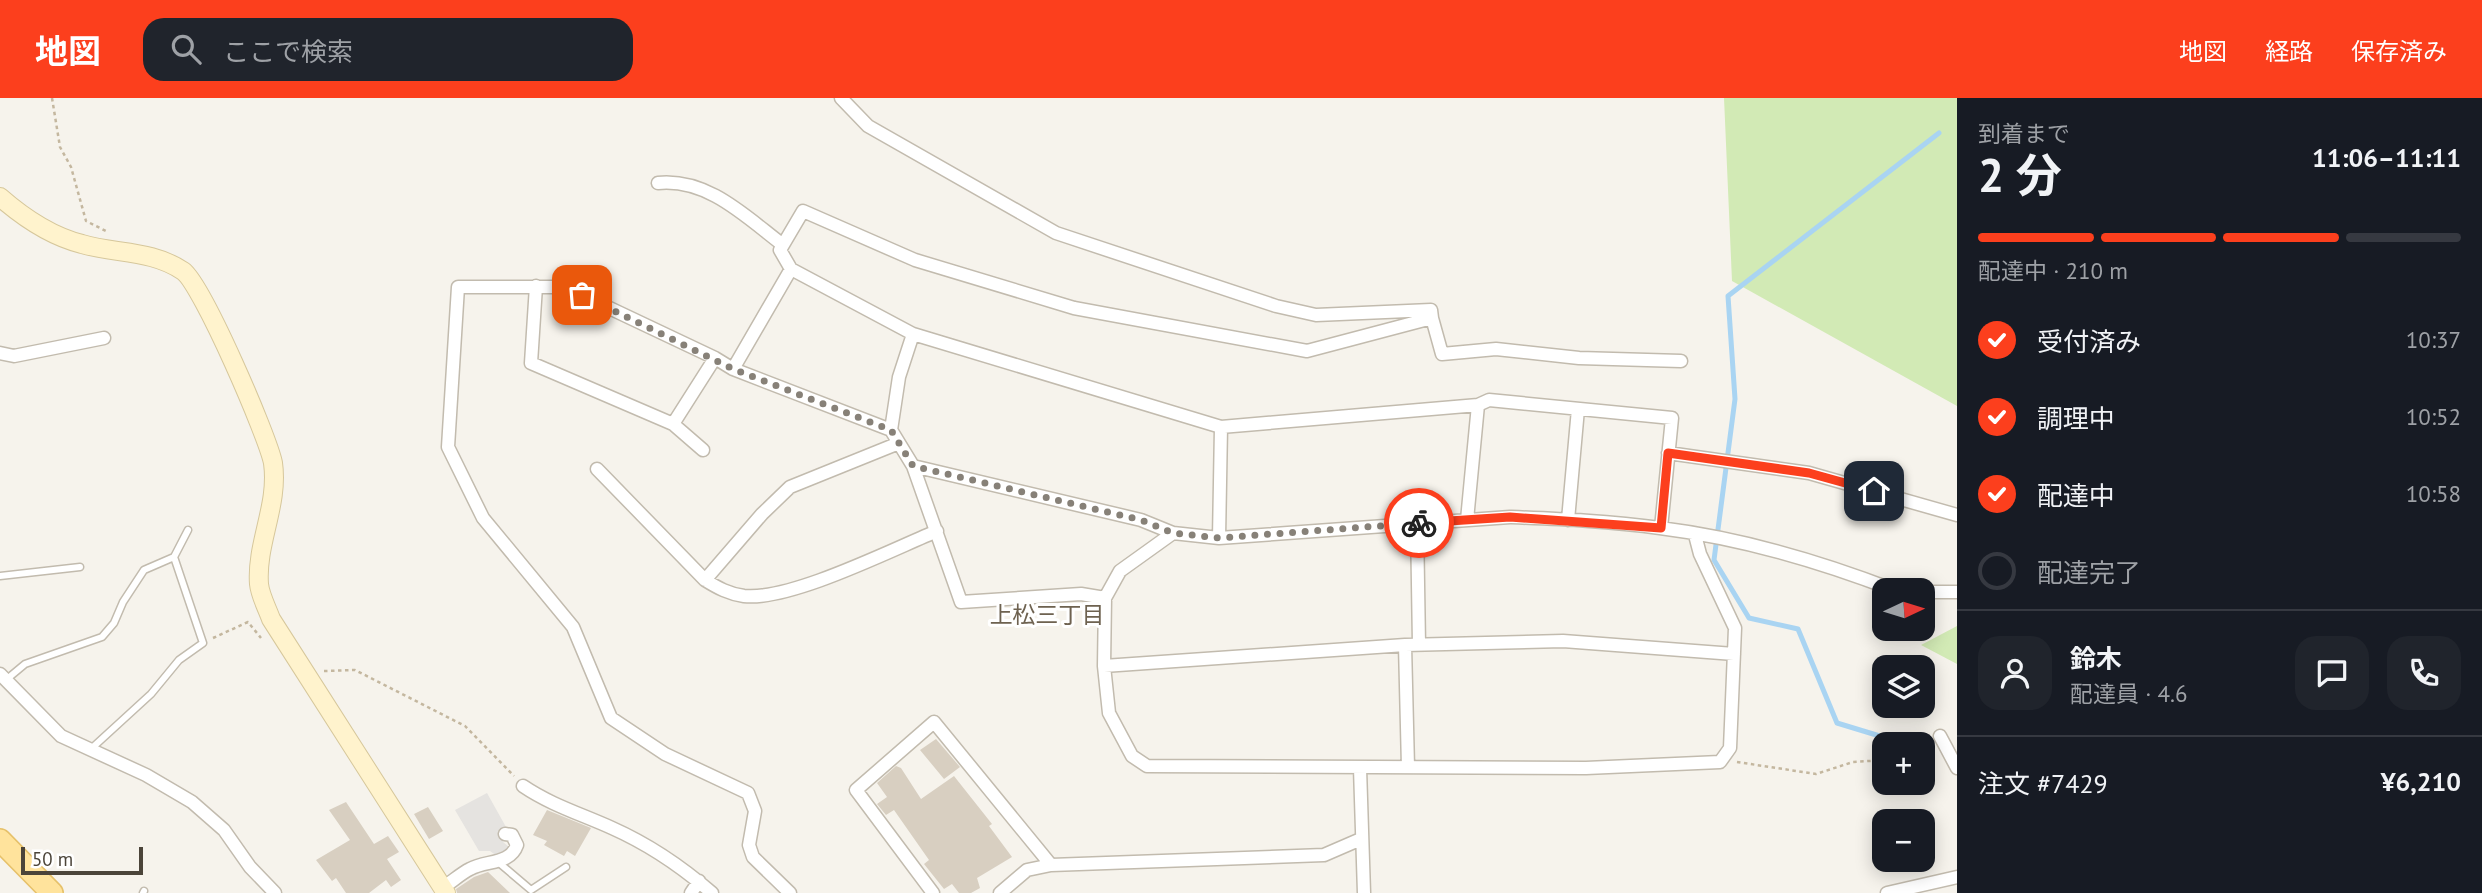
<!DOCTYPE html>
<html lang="ja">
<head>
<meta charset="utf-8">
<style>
	body { margin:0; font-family:"PT Sans","Noto Sans JP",sans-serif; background:#20242c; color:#f1f3f6; height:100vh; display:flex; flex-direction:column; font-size:26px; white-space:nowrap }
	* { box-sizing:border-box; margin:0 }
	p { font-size:23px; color:#9ea1a6 }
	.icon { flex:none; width:38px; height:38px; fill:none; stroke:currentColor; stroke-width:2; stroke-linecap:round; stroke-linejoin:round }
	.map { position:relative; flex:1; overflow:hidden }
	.sheet { display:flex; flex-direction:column; background:#171b24; width:525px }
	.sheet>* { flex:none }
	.needle { width:46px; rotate:86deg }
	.buttons { position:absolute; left:1872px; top:480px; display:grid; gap:14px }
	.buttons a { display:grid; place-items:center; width:63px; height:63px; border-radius:14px; background:#171b24; box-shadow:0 4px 18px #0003; font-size:35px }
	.scale { position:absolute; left:21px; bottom:18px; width:122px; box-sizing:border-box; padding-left:7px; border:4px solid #4b4439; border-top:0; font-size:19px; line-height:24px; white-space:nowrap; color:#4b4439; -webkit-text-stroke:5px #fff; paint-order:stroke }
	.pin { position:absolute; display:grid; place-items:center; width:60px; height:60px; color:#fff; margin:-30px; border-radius:14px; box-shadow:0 4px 10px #0006 }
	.courier { position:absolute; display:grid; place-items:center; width:70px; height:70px; margin:-35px; border:5px solid #fc3f1d; border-radius:50%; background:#fff; color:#222; box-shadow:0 2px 9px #0007 }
	.head em { font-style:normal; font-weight:700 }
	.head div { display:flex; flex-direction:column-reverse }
	.head { display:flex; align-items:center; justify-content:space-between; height:119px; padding:0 21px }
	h1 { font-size:46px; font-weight:700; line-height:52px }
	.bar { display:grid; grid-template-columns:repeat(4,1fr); gap:10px 7px; align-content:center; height:84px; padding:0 21px }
	.bar i { height:9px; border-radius:5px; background:#363941 }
	.bar .selected { background:#fc3f1d }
	.bar p { grid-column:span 4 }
	.line { display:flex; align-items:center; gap:18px; padding:0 21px; border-top:2px solid #363941 }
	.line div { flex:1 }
	.round { display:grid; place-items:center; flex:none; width:74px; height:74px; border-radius:21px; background:#20242c }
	ol { padding:0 21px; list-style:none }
	li { display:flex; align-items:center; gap:21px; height:77px }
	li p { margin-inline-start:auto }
	li .icon { padding:7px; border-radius:50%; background:#fc3f1d; color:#fff; stroke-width:4 }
	li:last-child { color:#9ea1a6 }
	li i { width:38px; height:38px; border:4px solid #363941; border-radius:50% }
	header { display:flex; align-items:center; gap:42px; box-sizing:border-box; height:98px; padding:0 35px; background:#fc3f1d; color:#fff }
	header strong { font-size:33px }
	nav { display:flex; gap:38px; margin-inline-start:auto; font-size:24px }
	.search { width:490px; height:63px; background:#20242c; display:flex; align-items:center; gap:18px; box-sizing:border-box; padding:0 24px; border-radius:21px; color:#9ea1a6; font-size:26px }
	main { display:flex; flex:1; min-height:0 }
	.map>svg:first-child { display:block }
	.green { fill:#d2eab5 }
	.parking { fill:#e5e3e0 }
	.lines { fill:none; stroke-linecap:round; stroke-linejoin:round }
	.stream { stroke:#a9d4f2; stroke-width:5 }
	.building { fill:#d8cfc1 }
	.lane-casing { stroke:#c2bbae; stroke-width:9 }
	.street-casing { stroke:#c2bbae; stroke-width:15 }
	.secondary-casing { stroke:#d6c79b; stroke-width:20 }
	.primary-casing { stroke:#e6c16a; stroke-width:24 }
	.path { stroke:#c4b79f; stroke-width:2.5; stroke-dasharray:3.5 3.5; stroke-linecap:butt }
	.lane { stroke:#fff; stroke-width:6 }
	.street { stroke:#fff; stroke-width:12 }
	.secondary { stroke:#fff3cd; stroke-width:18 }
	.primary { stroke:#ffe39c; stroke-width:21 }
	.done { stroke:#878178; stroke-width:7; stroke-dasharray:0 12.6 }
	.route { stroke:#fc3f1d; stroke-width:9 }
	.labels { text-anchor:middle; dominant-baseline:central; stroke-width:6; stroke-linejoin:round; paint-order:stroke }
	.neighbourhood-label { font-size:23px; fill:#6e6250; stroke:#fff }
</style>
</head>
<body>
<header>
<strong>地図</strong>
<div class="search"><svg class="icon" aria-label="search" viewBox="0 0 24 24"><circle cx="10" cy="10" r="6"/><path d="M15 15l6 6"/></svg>ここで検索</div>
<nav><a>地図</a><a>経路</a><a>保存済み</a></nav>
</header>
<main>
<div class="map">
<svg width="1957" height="795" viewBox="0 0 1957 795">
	<rect width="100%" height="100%" fill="#f6f3ec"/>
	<path class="green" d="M 1724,0 L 1957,0 L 1957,308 L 1732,183 Z
		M 1957,528 L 1957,566 L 1921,547 Z"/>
	<path class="parking" d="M 487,695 L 506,729 L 503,744 L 509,749 L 497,758 L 490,753 L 479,753 L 455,712 Z"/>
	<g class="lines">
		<path class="stream" d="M 1912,638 L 1883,639 L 1837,625 L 1798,531 L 1749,520 L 1714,462 L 1735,301 L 1728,198 L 1939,35"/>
	</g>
	<path class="building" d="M 936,641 L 960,669 L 944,681 L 920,652 Z
		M 896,668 L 901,670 L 921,701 L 954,678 L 992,726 L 989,728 L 1012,759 L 977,780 L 980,790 L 971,795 L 959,795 L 952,786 L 944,791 L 924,766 L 929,762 L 894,712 L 886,717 L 877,706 L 887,699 L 877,685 Z
		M 346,704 L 374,746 L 388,738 L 399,754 L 387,761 L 401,782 L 391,789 L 386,782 L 369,795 L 346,795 L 336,780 L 332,783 L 316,762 L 350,742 L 329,712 Z
		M 428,709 L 443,733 L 429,741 L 414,716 Z
		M 547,712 L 591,730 L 575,758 L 567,753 L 564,758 L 544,747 L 547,743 L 533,737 Z
		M 488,774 L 510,795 L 457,795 L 456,791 L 474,779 Z"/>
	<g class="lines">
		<defs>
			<path id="lane" d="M 0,478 L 80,469
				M 7,581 L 25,566 L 102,539 L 114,525 L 123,504 L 144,472 L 174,459
				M 92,650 L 151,596 L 179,562 L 203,545 L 174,459 L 188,432
				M 498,764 L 531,792 L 566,769
				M 143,795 L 144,793"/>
			<path id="street" d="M 841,0 L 868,28 L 1056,135 L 1276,208 L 1316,217 L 1431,212 L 1432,220
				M 658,85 C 708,80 746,119 783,147
				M 536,188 L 531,265 L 673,326 L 715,260 L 565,189 L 458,189 L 448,349 L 483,420 L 573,529 L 611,620 L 665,656 L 748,695 L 755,713 L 749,747 L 753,759 L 790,795
				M 913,236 L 1221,329 L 1219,440
				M 0,255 L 14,258 L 104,240
				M 715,260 L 733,271 L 891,332
				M 733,271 L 791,171
				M 673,326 L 703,352
				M 1221,329 L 1478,307 L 1489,302 L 1672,320 L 1661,430
				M 1668,355 L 1809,375 L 1957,417
				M 913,368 L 1141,422 L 1173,435
				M 597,371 L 705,482 L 762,416 L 790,389 L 899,345
				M 1467,422 L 1478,307
				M 1568,422 L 1578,311
				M 1417,425 L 1419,547
				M 1695,437 L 1700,456 L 1735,530 L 1730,650 L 1720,664 L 1586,670 L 1147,668 L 1132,658 L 1109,615 L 1104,568 L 1105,500 L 1120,473 L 1173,435 L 1219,440 L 1510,419 C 1560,421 1611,423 1660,430 C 1740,440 1819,463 1894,492
				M 705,482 C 718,490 729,496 744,498 C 790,503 891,452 937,433
				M 1923,494 L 1957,494
				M 1105,500 L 1081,496 L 961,504 L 913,368 L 891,332 L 899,279 L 913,236 L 791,171 L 780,152 L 803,113 L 915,162 L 1074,210 L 1307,253 L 1432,220 L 1442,256 L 1496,251 L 1579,260 L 1681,263
				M 1405,547 L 1408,669
				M 1104,568 L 1405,547 L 1563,543 L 1734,556
				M 0,576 L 61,638 L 146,677 L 192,704 L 224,732 L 250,769 L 275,795
				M 1940,638 L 1957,670
				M 1360,670 L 1364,795
				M 523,688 C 551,707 581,716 612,730 C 648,746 682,769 712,795
				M 442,790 C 452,784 460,776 470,771 C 486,762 510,767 517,747 L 512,737 L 505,736
				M 691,795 L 699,783
				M 933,795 L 856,692 L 934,624 L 1051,767
				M 1000,795 L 1027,772 L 1051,767 L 1324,757 L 1361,741
				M 1887,795 L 1957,779"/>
			<path id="secondary" d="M 0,99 C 24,120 50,138 82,146 C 116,156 152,152 183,173 C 202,186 268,339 273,365 C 279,407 256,445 259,486 C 260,497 267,510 271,521 L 446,795"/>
			<path id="primary" d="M 0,742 L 52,795"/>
		</defs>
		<use href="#lane" class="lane-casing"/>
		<use href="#street" class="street-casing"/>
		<use href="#secondary" class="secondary-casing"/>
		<use href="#primary" class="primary-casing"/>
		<path class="path" d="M 52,0 L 60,49 L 71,69 L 86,123 L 106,133
			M 213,540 L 248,524 L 261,540
			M 324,573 L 355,572 L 465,628 L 514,678
			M 1913,646 L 1914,643 L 1926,640
			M 1737,664 L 1816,676 L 1853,664 L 1885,662"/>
		<use href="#lane" class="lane"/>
		<use href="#street" class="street"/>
		<use href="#secondary" class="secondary"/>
		<use href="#primary" class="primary"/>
	</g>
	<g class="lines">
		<path class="done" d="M 582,197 L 733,271 L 891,332 L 913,368 L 1141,422 L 1173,435 L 1219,440 L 1419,425"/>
		<path class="route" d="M 1419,425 L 1510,419 L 1661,430 L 1668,355 L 1809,375 L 1874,393"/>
	</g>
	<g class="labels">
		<g class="neighbourhood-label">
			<text x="1047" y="516">上松三丁目</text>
		</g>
	</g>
</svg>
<div class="buttons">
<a><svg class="needle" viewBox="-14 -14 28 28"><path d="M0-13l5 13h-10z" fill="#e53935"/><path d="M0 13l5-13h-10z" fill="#9ea1a6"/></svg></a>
<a><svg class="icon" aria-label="layers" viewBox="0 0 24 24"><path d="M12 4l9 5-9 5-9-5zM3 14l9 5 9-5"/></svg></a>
<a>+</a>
<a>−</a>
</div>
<div class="scale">50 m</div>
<div class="pin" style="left:582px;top:197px;background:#ea580c"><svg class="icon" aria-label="bag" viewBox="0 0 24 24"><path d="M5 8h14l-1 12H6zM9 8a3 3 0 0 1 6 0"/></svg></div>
<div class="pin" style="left:1874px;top:393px;background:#1f2937"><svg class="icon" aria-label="home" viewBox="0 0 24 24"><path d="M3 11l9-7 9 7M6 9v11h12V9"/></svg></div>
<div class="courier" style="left:1419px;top:425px"><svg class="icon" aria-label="bike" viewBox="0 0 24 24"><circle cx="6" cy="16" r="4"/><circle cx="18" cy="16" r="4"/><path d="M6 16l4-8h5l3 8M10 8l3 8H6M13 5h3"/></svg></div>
</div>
<section class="sheet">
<div class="head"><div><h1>2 分</h1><p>到着まで</p></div><em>11:06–11:11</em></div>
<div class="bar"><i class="selected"></i><i class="selected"></i><i class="selected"></i><i></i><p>配達中 · 210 m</p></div>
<ol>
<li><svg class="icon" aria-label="check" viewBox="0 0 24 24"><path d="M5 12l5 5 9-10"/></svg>受付済み<p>10:37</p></li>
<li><svg class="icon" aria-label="check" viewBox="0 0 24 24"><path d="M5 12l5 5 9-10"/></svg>調理中<p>10:52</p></li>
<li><svg class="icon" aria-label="check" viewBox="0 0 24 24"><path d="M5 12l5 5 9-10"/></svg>配達中<p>10:58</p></li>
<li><i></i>配達完了</li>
</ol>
<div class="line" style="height:126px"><a class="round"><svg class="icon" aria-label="person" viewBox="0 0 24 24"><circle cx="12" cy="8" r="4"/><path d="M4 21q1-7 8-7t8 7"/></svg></a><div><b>鈴木</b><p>配達員 · 4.6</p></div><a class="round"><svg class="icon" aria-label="chat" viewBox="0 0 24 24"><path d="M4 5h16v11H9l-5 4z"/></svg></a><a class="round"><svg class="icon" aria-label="phone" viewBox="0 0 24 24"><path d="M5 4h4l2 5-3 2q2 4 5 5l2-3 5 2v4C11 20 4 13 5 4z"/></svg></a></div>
<div class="line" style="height:91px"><div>注文 #7429</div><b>¥6,210</b></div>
</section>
</main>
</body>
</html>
